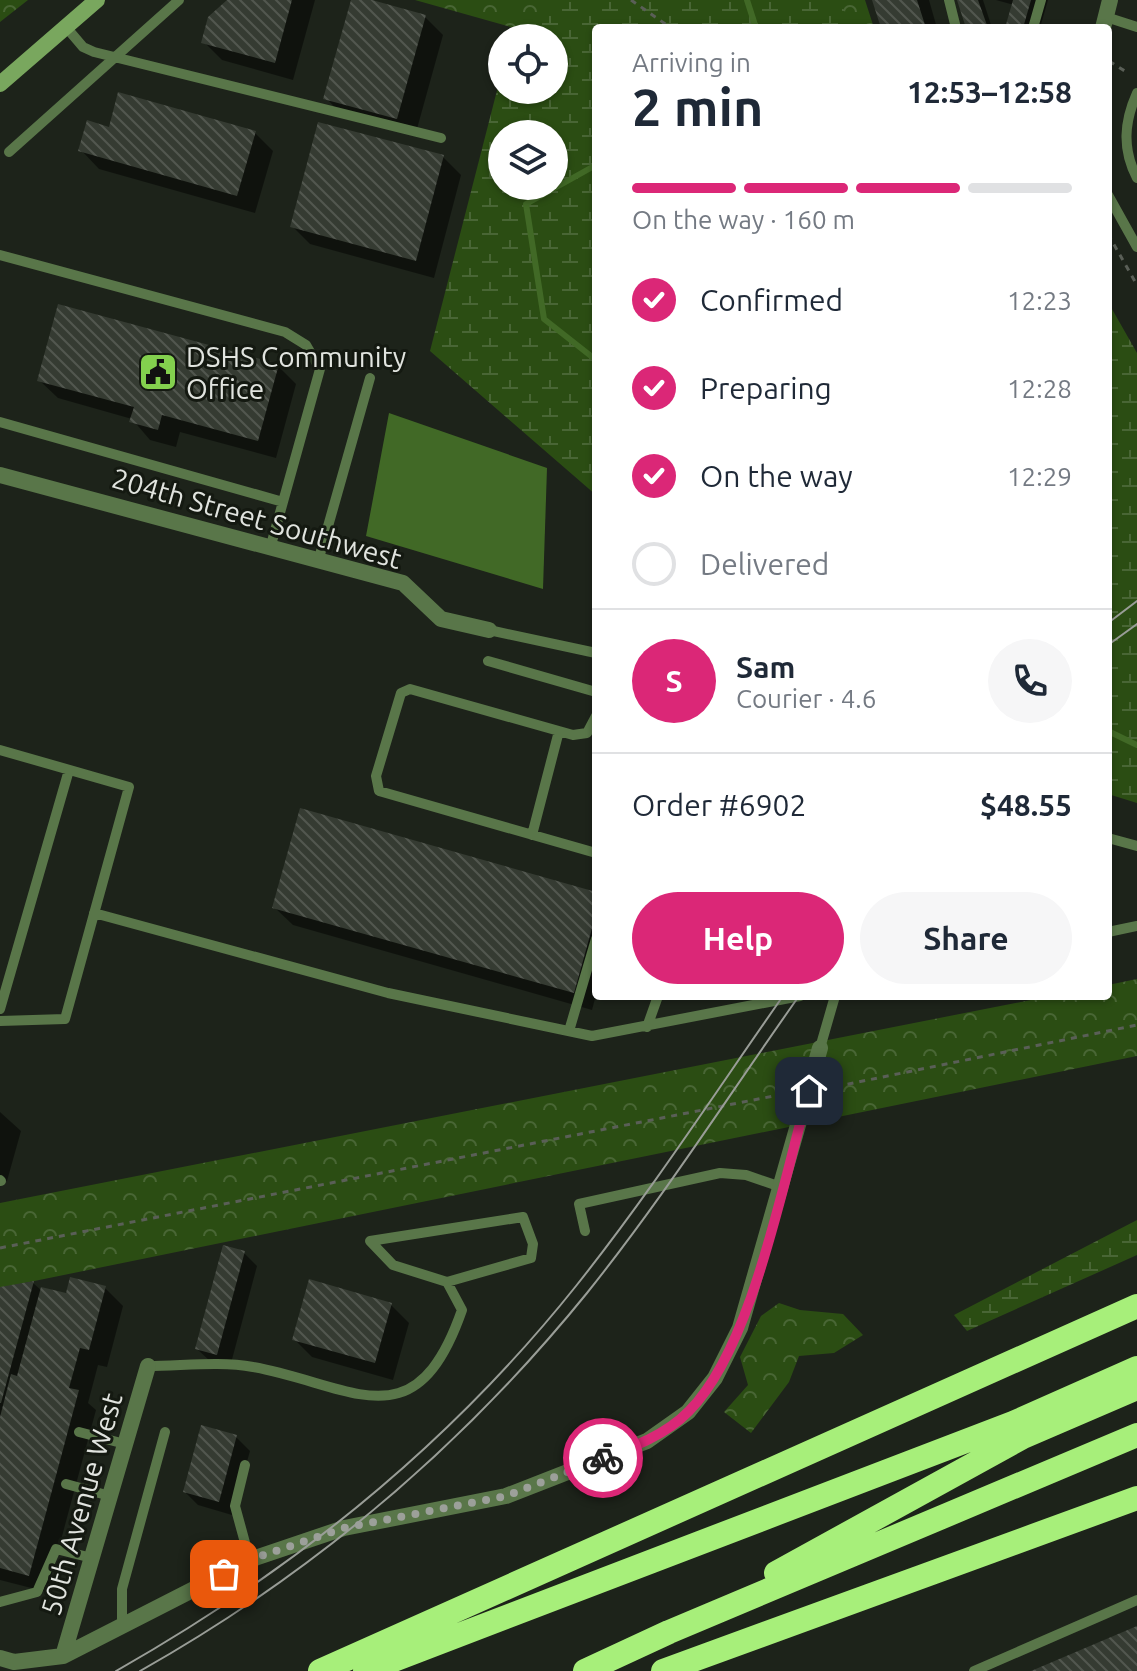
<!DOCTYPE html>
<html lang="en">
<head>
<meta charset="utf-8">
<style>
	body { margin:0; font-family:Ubuntu,sans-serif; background:#f6f6f7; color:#1f2937; height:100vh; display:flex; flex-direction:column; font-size:30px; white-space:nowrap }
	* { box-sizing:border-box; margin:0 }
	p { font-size:26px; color:#747a83 }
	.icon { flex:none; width:44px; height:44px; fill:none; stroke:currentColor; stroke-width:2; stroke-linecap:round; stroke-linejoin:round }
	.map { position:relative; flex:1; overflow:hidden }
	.sheet { position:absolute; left:592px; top:24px; width:520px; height:976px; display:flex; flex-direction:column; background:#fff; border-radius:8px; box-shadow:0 2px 6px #0004 }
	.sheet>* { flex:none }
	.fabs { position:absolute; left:488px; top:24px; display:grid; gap:16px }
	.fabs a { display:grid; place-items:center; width:80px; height:80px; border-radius:50%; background:#fff; box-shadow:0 2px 6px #0004; font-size:40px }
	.pin { position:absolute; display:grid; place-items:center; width:68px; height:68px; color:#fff; margin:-34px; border-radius:16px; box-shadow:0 4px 12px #0006 }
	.courier { position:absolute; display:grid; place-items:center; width:80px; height:80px; margin:-40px; border:6px solid #db2777; border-radius:50%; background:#fff; color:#222; box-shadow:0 2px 10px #0007 }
	.head em { font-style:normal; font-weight:700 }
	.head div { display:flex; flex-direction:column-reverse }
	.head { display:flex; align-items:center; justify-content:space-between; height:136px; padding:0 40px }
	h1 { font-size:52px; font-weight:700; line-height:60px }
	.bar { display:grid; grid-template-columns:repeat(4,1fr); gap:12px 8px; align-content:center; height:96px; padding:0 40px }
	.bar i { height:10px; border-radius:6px; background:#e0e1e3 }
	.bar .selected { background:#db2777 }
	.bar p { grid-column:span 4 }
	.line { display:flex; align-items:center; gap:20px; padding:0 40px; border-top:2px solid #e0e1e3 }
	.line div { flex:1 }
	.round { display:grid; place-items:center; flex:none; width:84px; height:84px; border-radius:42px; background:#f6f6f7 }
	ol { padding:0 40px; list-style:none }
	li { display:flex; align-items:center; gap:24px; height:88px }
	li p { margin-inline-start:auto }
	li .icon { padding:8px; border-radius:50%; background:#db2777; color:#fff; stroke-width:4 }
	li:last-child { color:#747a83 }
	li i { width:44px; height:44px; border:4px solid #e0e1e3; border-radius:50% }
	.action { display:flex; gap:16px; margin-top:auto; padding:16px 40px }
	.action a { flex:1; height:92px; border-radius:48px; background:#db2777; color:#fff; font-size:32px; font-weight:700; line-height:92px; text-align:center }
	.action a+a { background:#f6f6f7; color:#1f2937 }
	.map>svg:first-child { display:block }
	.forest { fill:url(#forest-crowns) }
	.wetland { fill:url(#wetland-marsh); fill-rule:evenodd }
	.water { fill:#416926 }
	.shadow { fill:#0007 }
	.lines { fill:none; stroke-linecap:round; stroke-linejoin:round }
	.stream { stroke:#416926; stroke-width:6 }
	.building { fill:url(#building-back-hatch) }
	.path { stroke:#5a5f57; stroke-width:3; stroke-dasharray:6 6; stroke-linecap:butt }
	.lane { stroke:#597649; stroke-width:10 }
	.street { stroke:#597649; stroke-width:16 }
	.secondary { stroke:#79a75e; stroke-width:16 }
	.highway { stroke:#a7ef7a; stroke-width:24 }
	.tram { stroke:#999d97; stroke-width:2 }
	.done { stroke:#9ca09a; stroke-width:8; stroke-dasharray:0 14.4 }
	.route { stroke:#db2777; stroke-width:10 }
	.labels { text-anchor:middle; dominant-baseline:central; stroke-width:6; stroke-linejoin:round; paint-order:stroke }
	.poi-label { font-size:28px; fill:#e1e4df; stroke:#141911; text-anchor:start }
	.street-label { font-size:28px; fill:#e1e4df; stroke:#141911 }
</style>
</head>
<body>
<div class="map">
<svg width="1137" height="1671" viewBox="0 0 1137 1671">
	<defs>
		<pattern id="forest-crowns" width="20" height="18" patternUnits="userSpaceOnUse" patternTransform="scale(2)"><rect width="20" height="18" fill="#2b4d13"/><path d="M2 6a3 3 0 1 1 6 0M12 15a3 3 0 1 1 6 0" fill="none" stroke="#496635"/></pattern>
		<pattern id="wetland-marsh" width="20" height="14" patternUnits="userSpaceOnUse" patternTransform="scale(2)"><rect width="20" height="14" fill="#2b4d13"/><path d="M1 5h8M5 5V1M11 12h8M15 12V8" fill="none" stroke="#496635"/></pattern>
		<pattern id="building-back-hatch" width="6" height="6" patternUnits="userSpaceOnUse" patternTransform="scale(2)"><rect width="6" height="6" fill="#353b32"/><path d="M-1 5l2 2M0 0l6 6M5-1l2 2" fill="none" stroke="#52574f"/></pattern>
	</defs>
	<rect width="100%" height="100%" fill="#1d231a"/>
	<path class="forest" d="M 0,0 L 28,0 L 0,22 Z
		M 415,0 L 865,0 L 874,28 L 596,28 L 550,38 Z
		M 1137,979 L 1137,1056 L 0,1288 L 0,1203 L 1051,996 L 1108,996 L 1108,985 Z
		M 779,1303 L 800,1310 L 843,1314 L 863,1335 L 834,1353 L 799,1356 L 789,1382 L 751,1433 L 724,1412 L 748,1385 L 740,1357 L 761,1316 Z"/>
	<path class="wetland" d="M 564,0 L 839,0 L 853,28 L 596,28 L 596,495 L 430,351 L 502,71 L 502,90 L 554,90 L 554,38 L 511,38 ZM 502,134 L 554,134 L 554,186 L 502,186 Z
		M 1108,302 L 1137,353 L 1137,803 L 1108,794 Z
		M 1137,1220 L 1137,1255 L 967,1331 L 954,1315 Z"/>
	<path class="water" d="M 389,413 L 547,468 L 543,589 L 366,536 Z"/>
	<path class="shadow" d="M 230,0 L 315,0 L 293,80 L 222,60 L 204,42 Z
		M 353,0 L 425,17 L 443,35 L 415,136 L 344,117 L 326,98 Z
		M 874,0 L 929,0 L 937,28 L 883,28 Z
		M 959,0 L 983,0 L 992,28 L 969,28 Z
		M 996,0 L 1048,0 L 1040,28 L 1007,28 L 1014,5 Z
		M 110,129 L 255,133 L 273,151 L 255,213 L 99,169 L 81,150 Z
		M 443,157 L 461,175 L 434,278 L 310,244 L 292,226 Z
		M 278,366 L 296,384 L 276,458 L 180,432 L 176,447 L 150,440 L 132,419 L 58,398 L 39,380 Z
		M 596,894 L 596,995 L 592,1010 L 293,925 L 274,907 Z
		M 0,1112 L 21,1131 L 7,1181 L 0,1179 Z
		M 244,1253 L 257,1266 L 230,1367 L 211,1362 L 197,1349 Z
		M 33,1283 L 42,1291 L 67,1296 L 105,1288 L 123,1306 L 107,1367 L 98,1365 L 88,1403 L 96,1410 L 47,1592 L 0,1580 L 0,1289 Z
		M 391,1305 L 409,1323 L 393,1380 L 312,1357 L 294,1339 Z
		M 236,1437 L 250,1451 L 232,1515 L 198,1505 L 185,1492 Z"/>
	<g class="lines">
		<path class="stream" d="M 747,0 L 756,28
			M 596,165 L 526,204 L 544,319 L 596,360
			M 1108,731 L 1137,745"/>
	</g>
	<path class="building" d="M 227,0 L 292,0 L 275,63 L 201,43 L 208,17 Z
		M 351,0 L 372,0 L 426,15 L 397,119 L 323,99 Z
		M 872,0 L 917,0 L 926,28 L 881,28 Z
		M 957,0 L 978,0 L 988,28 L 966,28 Z
		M 1013,0 L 1031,0 L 1023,28 L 1005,28 Z
		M 118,92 L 256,131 L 237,196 L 78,151 L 87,120 L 109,127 Z
		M 318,122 L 444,155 L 416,261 L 290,227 Z
		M 58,304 L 279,364 L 258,441 L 162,415 L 158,430 L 129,422 L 134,407 L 37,381 Z
		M 300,808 L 596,892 L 596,914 L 574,993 L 272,908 Z
		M 223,1245 L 245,1251 L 217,1355 L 195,1349 Z
		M 70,1277 L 106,1286 L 89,1350 L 80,1348 L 69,1388 L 79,1390 L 29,1576 L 0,1568 L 0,1417 L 11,1374 L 17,1376 L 41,1287 L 66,1293 Z
		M 309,1279 L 392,1303 L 375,1363 L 292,1340 Z
		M 34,1281 L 1,1403 L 0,1403 L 0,1287 Z
		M 201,1425 L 237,1435 L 219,1502 L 183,1492 Z
		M 1137,1626 L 1137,1671 L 1031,1671 Z"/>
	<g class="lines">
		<path class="path" d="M 631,0 L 671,28
			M 1109,61 L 1128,73
			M 1108,234 L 1137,285
			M 824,1089 L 1137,1025
			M 0,1248 L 789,1093"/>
		<path class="lane" d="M 949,0 L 956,28
			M 1106,17 L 1137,27
			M 66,27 L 83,47 L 94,52 L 441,138
			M 1033,28 L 1041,0
			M 1137,93 C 1124,122 1122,149 1137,178
			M 9,152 L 179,0
			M 1108,195 L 1137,247
			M 0,255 L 285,332 L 306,345 L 320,369 L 271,545
			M 0,422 L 283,502
			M 319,558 L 370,378
			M 489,630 L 596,653
			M 488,661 L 596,692
			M 596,716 L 587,733 L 573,735 L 410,689 L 401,693 L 376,776 L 379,791 L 596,853
			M 0,750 L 129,787 L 65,1019 L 0,1021
			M 532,835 L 559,731
			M 1108,838 L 1137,846
			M 94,913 L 388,993 L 592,1036 L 800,996
			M 1108,932 L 1137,926
			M 0,1009 L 69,770
			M 647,1027 L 658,996
			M 569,1031 L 596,939
			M 820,1048 L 835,996
			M 0,1180 L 1,1181
			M 585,1231 L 579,1204 L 720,1173 L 746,1175 L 781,1187
			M 148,1366 C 182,1366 220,1361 253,1367 C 353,1385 415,1445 462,1310 L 447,1282 L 393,1265 L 370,1241 L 523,1217 L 533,1244 L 531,1258 L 447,1282
			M 79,1432 L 125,1444
			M 245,1465 L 235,1506 L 250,1561
			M 66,1484 L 110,1496
			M 0,1602 L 37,1592 L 56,1549 L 92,1558
			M 122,1626 L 122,1589 L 165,1432
			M 974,1671 L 1137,1600"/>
		<path class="street" d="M 1103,28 L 1110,0
			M 0,475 L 403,583 L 441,619 L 489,630
			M 63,1656 L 148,1366
			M 0,1658 L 14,1662 L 63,1656 L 255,1558 L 344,1528 L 506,1496 L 647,1441 L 688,1412 L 715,1378 L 740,1328 L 820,1048"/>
		<path class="secondary" d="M 0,84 L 97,0"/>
		<path class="highway" d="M 776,1573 L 1023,1437 L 1137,1388
			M 320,1671 L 1137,1306
			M 365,1671 L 1013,1423 L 1137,1368
			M 585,1671 L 669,1632 L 1137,1435
			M 663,1671 L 1137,1498"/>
		<path class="tram" d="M 1108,623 L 1137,601
			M 1108,645 L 1137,624
			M 116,1671 C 291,1572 450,1444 576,1286 C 650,1193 715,1093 783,996
			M 140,1671 C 312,1574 463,1446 587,1293 C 663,1198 729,1095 799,996"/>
	</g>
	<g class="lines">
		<path class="done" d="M 224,1574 L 255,1558 L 344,1528 L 506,1496 L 603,1458"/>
		<path class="route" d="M 603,1458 C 633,1447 666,1435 689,1411 C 753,1347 783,1180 809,1091"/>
	</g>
	<defs>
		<symbol id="civic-square" viewBox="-11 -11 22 22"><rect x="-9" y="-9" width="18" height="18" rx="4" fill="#83d04e" stroke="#141911"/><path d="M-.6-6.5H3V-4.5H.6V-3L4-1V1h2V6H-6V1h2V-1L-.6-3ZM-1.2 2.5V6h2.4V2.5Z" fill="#111"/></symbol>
	</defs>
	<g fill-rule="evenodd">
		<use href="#civic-square" x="136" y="350" width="44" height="44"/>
	</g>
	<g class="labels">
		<g class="poi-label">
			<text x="186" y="356">DSHS Community<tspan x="186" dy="32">Office</tspan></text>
		</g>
		<g class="street-label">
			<text transform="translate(257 518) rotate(16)">204th Street Southwest</text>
			<text transform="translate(81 1504) rotate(-74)">50th Avenue West</text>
		</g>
	</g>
</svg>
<div class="fabs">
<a><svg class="icon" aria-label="locate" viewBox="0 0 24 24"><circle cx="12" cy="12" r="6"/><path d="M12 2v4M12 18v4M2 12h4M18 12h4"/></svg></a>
<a><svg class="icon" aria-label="layers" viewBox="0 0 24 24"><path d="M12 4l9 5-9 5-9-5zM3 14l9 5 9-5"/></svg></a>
</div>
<div class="pin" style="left:224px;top:1574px;background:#ea580c"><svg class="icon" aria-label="bag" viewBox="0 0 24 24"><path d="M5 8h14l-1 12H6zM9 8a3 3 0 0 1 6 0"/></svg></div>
<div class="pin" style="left:809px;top:1091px;background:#1f2937"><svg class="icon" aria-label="home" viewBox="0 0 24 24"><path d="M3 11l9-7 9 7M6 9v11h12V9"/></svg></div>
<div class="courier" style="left:603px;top:1458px"><svg class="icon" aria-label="bike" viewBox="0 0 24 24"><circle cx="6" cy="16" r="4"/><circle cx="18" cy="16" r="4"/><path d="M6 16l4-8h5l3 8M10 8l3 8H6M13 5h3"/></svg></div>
<section class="sheet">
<div class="head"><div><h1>2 min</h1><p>Arriving in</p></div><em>12:53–12:58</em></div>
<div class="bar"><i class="selected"></i><i class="selected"></i><i class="selected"></i><i></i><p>On the way · 160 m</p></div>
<ol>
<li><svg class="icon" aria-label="check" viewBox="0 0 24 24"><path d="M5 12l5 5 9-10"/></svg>Confirmed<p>12:23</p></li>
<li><svg class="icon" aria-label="check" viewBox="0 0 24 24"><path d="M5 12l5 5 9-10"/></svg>Preparing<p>12:28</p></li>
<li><svg class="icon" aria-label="check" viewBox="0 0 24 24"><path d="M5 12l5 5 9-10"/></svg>On the way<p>12:29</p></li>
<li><i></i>Delivered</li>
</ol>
<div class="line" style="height:144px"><b class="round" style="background:#db2777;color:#fff">S</b><div><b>Sam</b><p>Courier · 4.6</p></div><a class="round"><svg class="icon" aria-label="phone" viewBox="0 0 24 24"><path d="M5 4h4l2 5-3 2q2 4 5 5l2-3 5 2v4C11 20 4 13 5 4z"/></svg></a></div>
<div class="line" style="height:104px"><div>Order #6902</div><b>$48.55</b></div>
<div class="action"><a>Help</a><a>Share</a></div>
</section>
</div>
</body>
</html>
